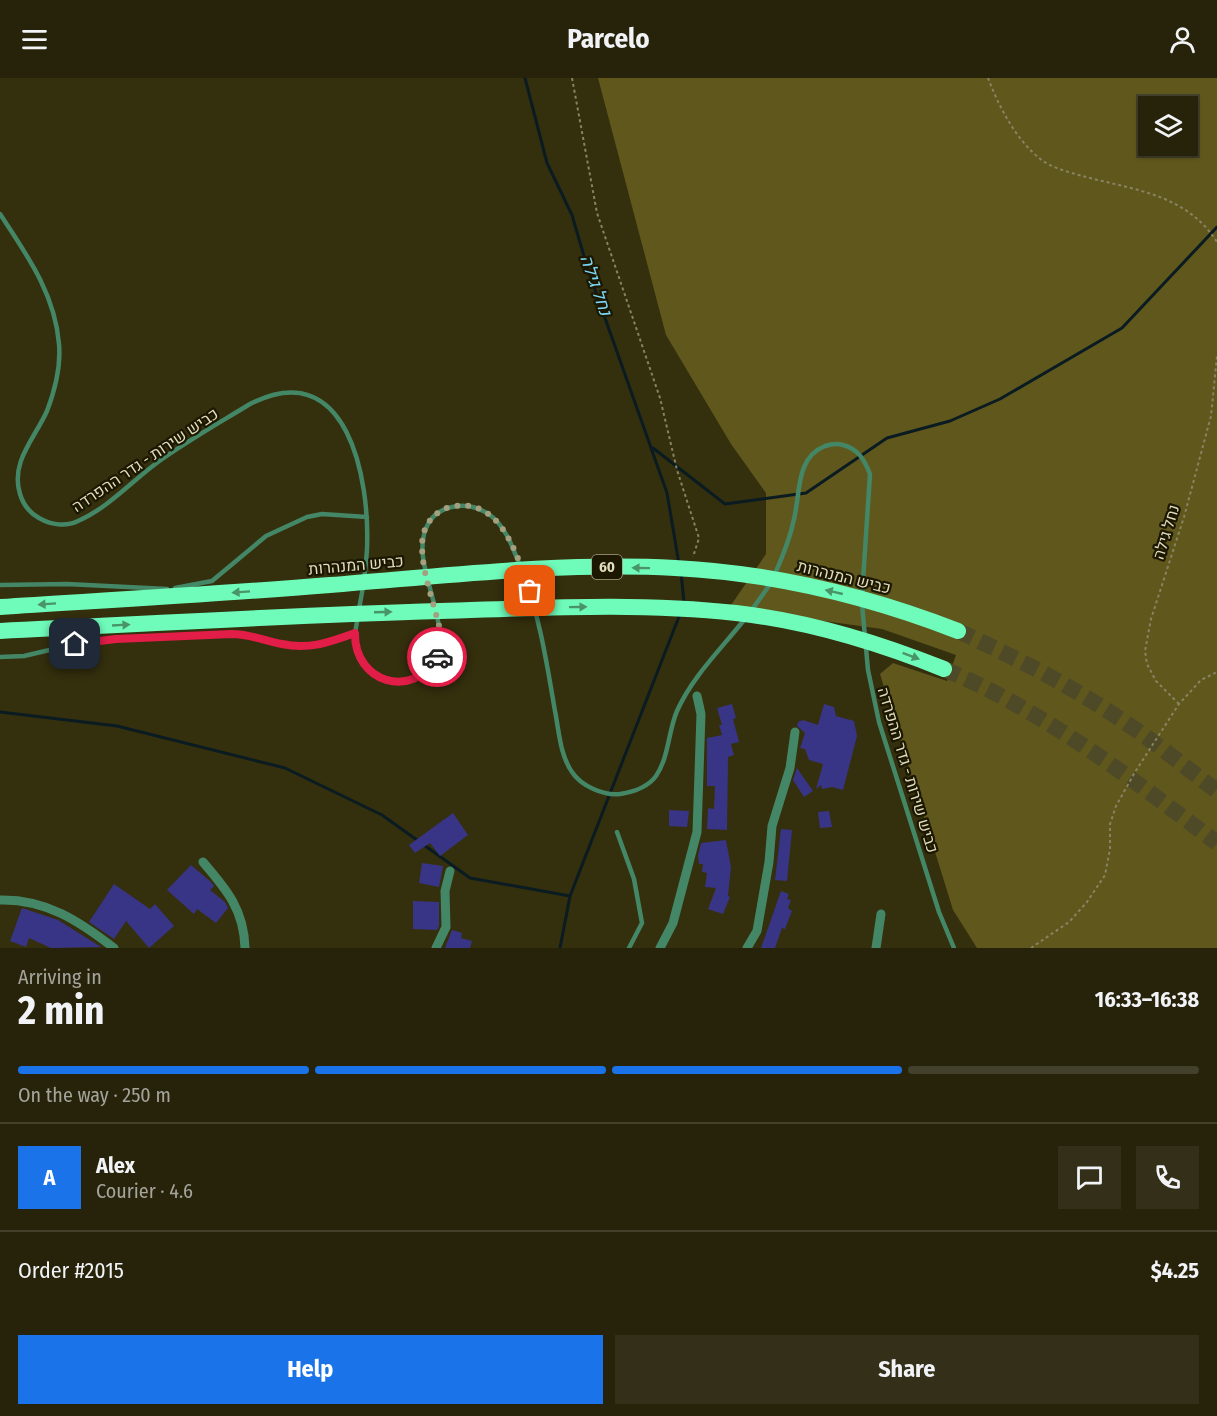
<!DOCTYPE html>
<html lang="en">
<head>
<meta charset="utf-8">
<style>
	body { margin:0; font-family:"Fira Sans Condensed",Heebo,sans-serif; background:#332f18; color:#f1f3f6; height:100vh; display:flex; flex-direction:column; font-size:22px; white-space:nowrap }
	* { box-sizing:border-box; margin:0 }
	p { font-size:20px; color:#a4a49c }
	.icon { flex:none; width:33px; height:33px; fill:none; stroke:currentColor; stroke-width:2; stroke-linecap:round; stroke-linejoin:round }
	.map { position:relative; height:870px; overflow:hidden }
	.sheet { display:flex; flex-direction:column; background:#27230a; flex:1 }
	.sheet>* { flex:none }
	.buttons { position:absolute; left:1138px; top:18px; display:grid; gap:12px }
	.buttons a { display:grid; place-items:center; width:60px; height:60px; border-radius:0px; background:#27230a; box-shadow:0 2px 4px #0004,0 0 0 2px #43402b; font-size:30px }
	.pin { position:absolute; display:grid; place-items:center; width:51px; height:51px; color:#fff; margin:-26px; border-radius:12px; box-shadow:0 3px 9px #0006 }
	.courier { position:absolute; display:grid; place-items:center; width:60px; height:60px; margin:-30px; border:4px solid #e11d48; border-radius:50%; background:#fff; color:#222; box-shadow:0 2px 8px #0007 }
	.overview em { font-style:normal; font-weight:700 }
	.overview div { display:flex; flex-direction:column-reverse }
	.overview { display:flex; align-items:center; justify-content:space-between; height:102px; padding:0 18px }
	h1 { font-size:39px; font-weight:700; line-height:45px }
	.bar { display:grid; grid-template-columns:repeat(4,1fr); gap:9px 6px; align-content:center; height:72px; padding:0 18px }
	.bar i { height:8px; border-radius:4px; background:#43402b }
	.bar .current { background:#1a73e8 }
	.bar p { grid-column:span 4 }
	.line { display:flex; align-items:center; gap:15px; padding:0 18px; border-top:2px solid #43402b }
	.line div { flex:1 }
	.round { display:grid; place-items:center; flex:none; width:63px; height:63px; border-radius:0px; background:#332f18 }
	.primary-button { display:flex; gap:12px; margin-top:auto; padding:12px 18px }
	.primary-button a { flex:1; height:69px; border-radius:0px; background:#1a73e8; color:#fff; font-size:24px; font-weight:700; line-height:69px; text-align:center }
	.primary-button a+a { background:#332f18; color:#f1f3f6 }
	header { display:flex; justify-content:space-between; align-items:center; height:78px; padding:0 18px; background:#27230a; font-size:27px; font-weight:700 }
	.map>svg:first-child { display:block }
	.green { fill:#60571d; fill-rule:evenodd }
	.lines { fill:none; stroke-linecap:round; stroke-linejoin:round }
	.stream { stroke:#0a1c22; stroke-width:3 }
	.building { fill:#393586 }
	.highway-tunnel { stroke:#4e4927; stroke-width:16; stroke-dasharray:16 8; stroke-linecap:butt }
	.path { stroke:#888362; stroke-width:2; stroke-dasharray:3 3; stroke-linecap:butt }
	.lane { stroke:#448766; stroke-width:4.5 }
	.street { stroke:#448766; stroke-width:9 }
	.highway { stroke:#6ffcbb; stroke-width:16 }
	.oneway { fill:#499567 }
	.done { stroke:#a49f7f; stroke-width:6; stroke-dasharray:0 10.8 }
	.route { stroke:#e11d48; stroke-width:8 }
	.labels { text-anchor:middle; dominant-baseline:central; stroke-width:4.5; stroke-linejoin:round; paint-order:stroke }
	.shield { fill:#1b1700; stroke:#a6a184; stroke-width:1.5 }
	.shield-label { font-size:15px; font-weight:bold; fill:#e1dcbd }
	.street-label { font-size:16px; fill:#e1dcbd; stroke:#1b1700 }
	.water-label { font-size:18px; font-style:italic; fill:#7cd8f5; stroke:#1b1700 }
</style>
</head>
<body>
<header><svg class="icon" aria-label="menu" viewBox="0 0 24 24"><path d="M4 6h16M4 12h16M4 18h16"/></svg>Parcelo<svg class="icon" aria-label="person" viewBox="0 0 24 24"><circle cx="12" cy="8" r="4"/><path d="M4 21q1-7 8-7t8 7"/></svg></header>
<div class="map">
<svg width="1217" height="870" viewBox="0 0 1217 870">
	<rect width="100%" height="100%" fill="#342f0d"/>
	<path class="green" d="M 598,0 L 1217,0 L 1217,870 L 977,870 L 953,832 L 880,596 L 893,585 L 947,603 L 956,577 L 882,551 L 729,530 L 766,476 L 766,415 L 731,366 L 666,257 ZM 1149,28 L 1188,28 L 1188,68 L 1149,68 Z"/>
	<g class="lines">
		<path class="stream" d="M 525,0 L 547,85 L 572,137 L 588,192 L 667,415 L 679,486
			M 653,370 L 725,426 L 806,415 L 887,360 L 950,343 L 1000,321 L 1122,250 L 1217,149
			M 681,495 L 684,524
			M 0,634 L 117,648 L 285,690 L 382,737 L 470,800 L 570,818
			M 560,870 L 570,818 L 680,536"/>
	</g>
	<path class="building" d="M 732,626 L 736,640 L 733,641 L 739,664 L 731,666 L 734,677 L 728,679 L 727,752 L 707,751 L 708,730 L 714,731 L 715,708 L 707,708 L 707,660 L 722,657 L 719,647 L 722,647 L 717,630 Z
		M 824,626 L 834,629 L 836,638 L 854,643 L 857,658 L 843,712 L 832,709 L 822,711 L 821,707 L 816,711 L 823,686 L 809,682 L 805,671 L 800,670 L 805,655 L 797,648 L 798,644 L 803,642 L 818,647 Z
		M 797,690 L 813,713 L 804,719 L 793,702 Z
		M 669,732 L 689,733 L 687,749 L 669,748 Z
		M 829,733 L 832,749 L 820,750 L 818,734 Z
		M 453,735 L 468,757 L 440,778 L 430,765 L 415,775 L 409,767 Z
		M 781,751 L 792,752 L 787,803 L 775,802 Z
		M 726,762 L 731,789 L 728,818 L 730,819 L 723,836 L 708,831 L 716,810 L 705,809 L 707,795 L 702,794 L 703,786 L 699,786 L 698,778 L 701,765 Z
		M 422,785 L 443,788 L 439,809 L 419,805 Z
		M 191,787 L 211,804 L 214,808 L 210,812 L 225,824 L 228,830 L 216,845 L 197,831 L 194,836 L 167,812 Z
		M 114,806 L 150,831 L 155,826 L 174,848 L 149,870 L 126,843 L 114,861 L 89,844 Z
		M 781,813 L 789,816 L 787,821 L 791,822 L 788,830 L 792,833 L 785,851 L 782,850 L 775,870 L 761,870 Z
		M 413,823 L 439,824 L 439,848 L 437,852 L 413,851 Z
		M 22,830 L 58,842 L 101,869 L 51,870 L 29,860 L 26,869 L 10,863 Z
		M 452,852 L 462,855 L 461,860 L 472,863 L 470,870 L 445,870 Z"/>
	<g class="lines">
		<path class="highway-tunnel" d="M 958,553 C 1019,581 1077,611 1132,649 C 1161,669 1189,692 1217,713
			M 944,591 C 1044,633 1131,700 1217,765"/>
		<path class="path" d="M 572,0 L 597,135 L 660,320 L 677,392 L 699,460 L 693,479
			M 988,0 C 999,29 1017,64 1043,83 C 1055,91 1072,95 1086,99 C 1136,112 1187,117 1217,164
			M 1179,626 L 1156,603 L 1147,586 L 1145,573 L 1151,541 L 1184,439 L 1211,338 L 1217,278
			M 1031,870 L 1069,844 L 1087,824 L 1105,797 L 1110,771 L 1110,746 L 1116,728 L 1135,694 L 1179,626 L 1201,602 L 1217,594"/>
		<path class="lane" d="M 0,136 C 27,177 55,216 59,266 C 61,289 55,312 47,333 C 35,360 10,384 20,416 C 23,426 30,435 39,440 C 51,447 66,449 78,443 C 108,430 132,403 158,384 C 187,363 219,345 250,326 C 348,276 370,402 367,471 C 366,491 363,511 359,531
			M 426,494 C 418,465 422,431 459,428 C 470,427 481,431 490,437 C 506,449 513,470 520,488
			M 523,496 C 540,539 547,587 555,633 C 559,653 560,677 572,694 C 581,708 604,718 620,716 C 633,714 648,709 656,698 C 669,679 668,654 677,633 C 692,599 721,571 744,542
			M 774,498 C 782,480 789,464 793,445 C 801,419 794,380 825,368 C 831,366 837,365 843,367 C 858,371 864,381 870,396 L 862,518
			M 428,503 L 435,529
			M 0,507 L 67,506 L 167,511
			M 175,510 L 212,503 L 266,458 L 307,439 L 322,436 L 367,439
			M 862,526 L 868,592 L 879,644 L 939,834 L 954,870
			M 751,533 L 771,505
			M 358,539 C 356,548 354,558 355,567 C 363,621 455,620 437,537
			M 0,579 L 24,578 L 75,566 L 116,561 L 245,556 L 281,566 L 310,568 L 321,567 L 355,555
			M 617,754 L 634,801 L 642,845 L 629,870"/>
		<path class="street" d="M 203,784 C 227,812 244,832 245,870
			M 0,822 C 46,821 79,843 114,870
			M 436,870 L 446,849 L 445,813 L 450,793
			M 660,870 L 673,845 L 697,754 L 701,636 L 697,618
			M 747,870 L 757,853 L 769,784 L 772,748 L 790,690 L 795,654
			M 876,870 L 881,836"/>
		<path class="highway" d="M 0,529 C 110,522 220,516 330,507 C 444,498 560,484 675,490 C 772,495 868,518 958,553
			M 0,553 C 147,546 293,537 440,533 C 539,530 638,524 736,535 C 808,543 877,564 944,591"/>
	</g>
	<defs><path id="oneway-solid" d="M-6-.8H1V-3.2L6.5 0L1 3.2V.8H-6Z" transform="scale(1.5)"/></defs>
	<g class="oneway">
		<use href="#oneway-solid" transform="translate(641 490) rotate(-179)"/>
		<use href="#oneway-solid" transform="translate(241 514) rotate(176)"/>
		<use href="#oneway-solid" transform="translate(834 514) rotate(-167)"/>
		<use href="#oneway-solid" transform="translate(47 526) rotate(176)"/>
		<use href="#oneway-solid" transform="translate(578 529) rotate(-1)"/>
		<use href="#oneway-solid" transform="translate(383 534) rotate(-2)"/>
		<use href="#oneway-solid" transform="translate(121 547) rotate(-3)"/>
		<use href="#oneway-solid" transform="translate(911 578) rotate(21)"/>
	</g>
	<g class="lines">
		<path class="done" d="M 437,579 L 441,563 L 440,552 C 434,524 418,485 423,457 C 427,443 436,433 450,429 C 501,417 517,478 530,513"/>
		<path class="route" d="M 75,566 L 116,561 L 232,556 C 250,556 265,563 282,566 C 309,572 330,564 355,555 C 354,604 412,623 437,579"/>
	</g>
	<g class="labels">
		<rect class="shield" x="592" y="477" width="30" height="24" rx="4.5"/>
		<g class="shield-label">
			<text x="607" y="489">60</text>
		</g>
		<g class="street-label">
			<text transform="translate(145 382) rotate(-34)">כביש שירות - גדר ההפרדה</text>
			<text transform="translate(1166 454) rotate(-73)">נחל גילה</text>
			<text transform="translate(356 487) rotate(-5)">כביש המנהרות</text>
			<text transform="translate(844 499) rotate(14)">כביש המנהרות</text>
			<text transform="translate(908 692) rotate(73)">כביש שירות - גדר ההפרדה</text>
		</g>
		<g class="water-label">
			<text transform="translate(596 207) rotate(71)">נחל גילה</text>
		</g>
	</g>
</svg>
<div class="buttons">
<a><svg class="icon" aria-label="layers" viewBox="0 0 24 24"><path d="M12 4l9 5-9 5-9-5zM3 14l9 5 9-5"/></svg></a>
</div>
<div class="pin" style="left:530px;top:513px;background:#ea580c"><svg class="icon" aria-label="bag" viewBox="0 0 24 24"><path d="M5 8h14l-1 12H6zM9 8a3 3 0 0 1 6 0"/></svg></div>
<div class="pin" style="left:75px;top:566px;background:#1f2937"><svg class="icon" aria-label="home" viewBox="0 0 24 24"><path d="M3 11l9-7 9 7M6 9v11h12V9"/></svg></div>
<div class="courier" style="left:437px;top:579px"><svg class="icon" aria-label="car" viewBox="0 0 24 24"><path d="M5 17H2v-5l4-1 3-4h7l3 4 3 1v5h-3M9 17h6M6 11h13"/><circle cx="7" cy="17" r="2"/><circle cx="17" cy="17" r="2"/></svg></div>
</div>
<section class="sheet">
<div class="overview"><div><h1>2 min</h1><p>Arriving in</p></div><em>16:33–16:38</em></div>
<div class="bar"><i class="current"></i><i class="current"></i><i class="current"></i><i></i><p>On the way · 250 m</p></div>
<div class="line" style="height:108px"><b class="round" style="background:#1a73e8;color:#fff">A</b><div><b>Alex</b><p>Courier · 4.6</p></div><a class="round"><svg class="icon" aria-label="chat" viewBox="0 0 24 24"><path d="M4 5h16v11H9l-5 4z"/></svg></a><a class="round"><svg class="icon" aria-label="phone" viewBox="0 0 24 24"><path d="M5 4h4l2 5-3 2q2 4 5 5l2-3 5 2v4C11 20 4 13 5 4z"/></svg></a></div>
<div class="line" style="height:78px"><div>Order #2015</div><b>$4.25</b></div>
<div class="primary-button"><a>Help</a><a>Share</a></div>
</section>
</body>
</html>
